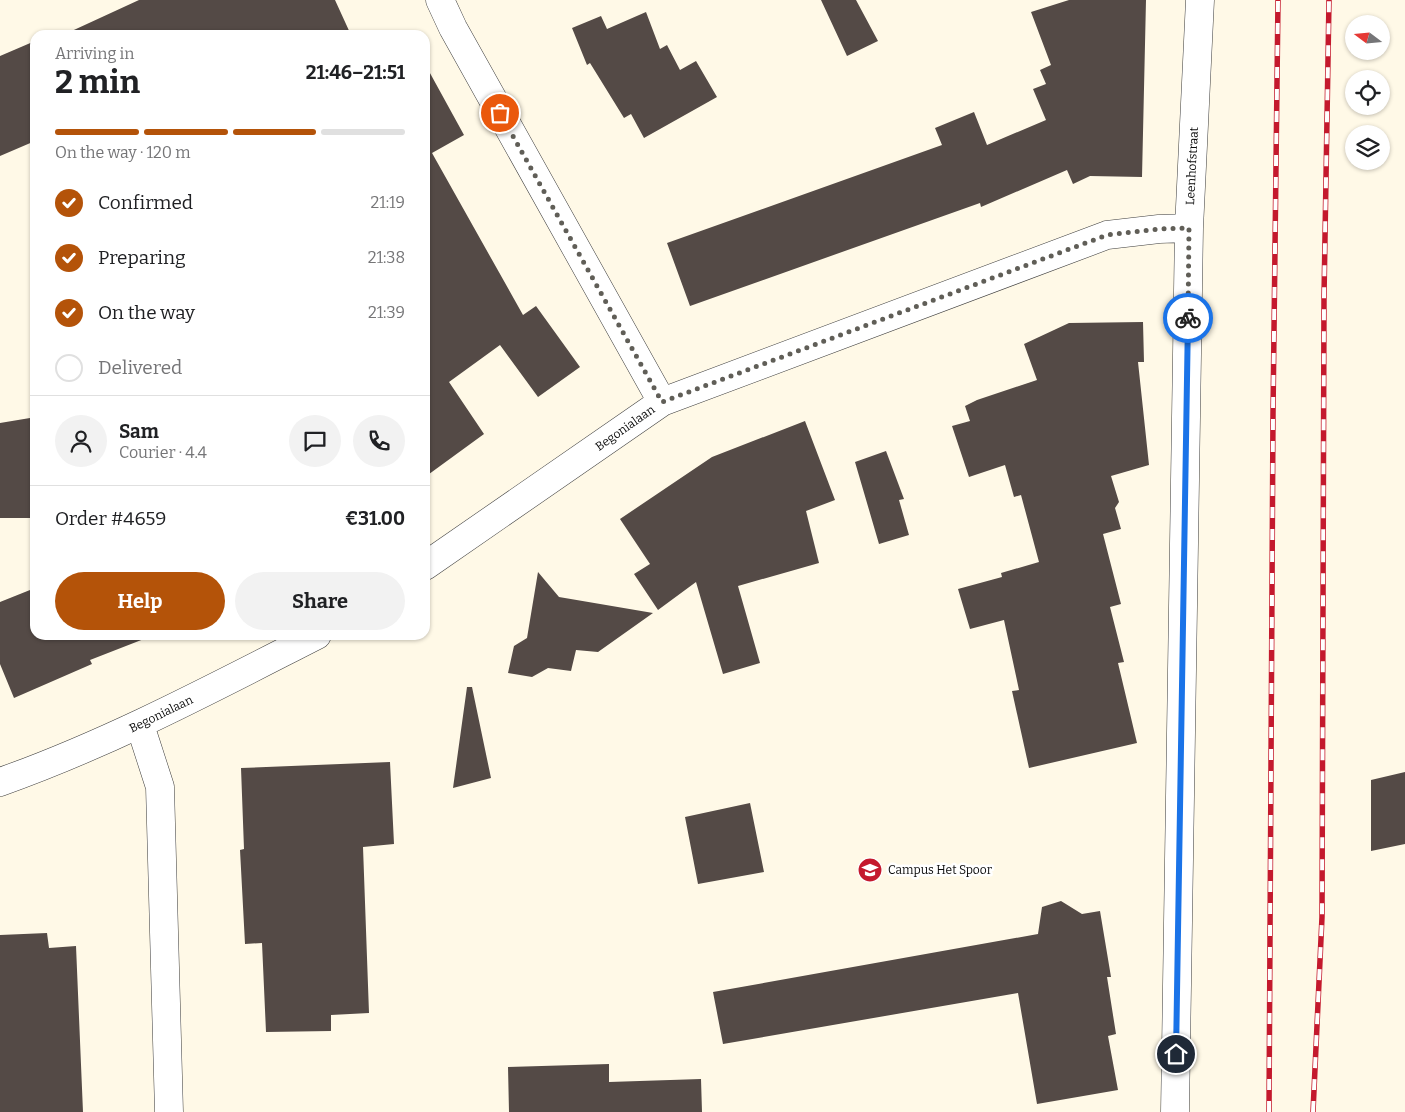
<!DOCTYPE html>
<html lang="en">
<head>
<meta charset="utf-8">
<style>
	body { margin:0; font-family:Bitter,serif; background:#f2f2f2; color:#202124; height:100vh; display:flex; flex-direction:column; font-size:19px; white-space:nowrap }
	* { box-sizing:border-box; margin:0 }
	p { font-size:16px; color:#757577 }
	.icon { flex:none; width:28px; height:28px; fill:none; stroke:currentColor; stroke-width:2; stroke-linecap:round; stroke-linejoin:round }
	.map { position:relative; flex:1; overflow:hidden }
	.sheet { position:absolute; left:30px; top:30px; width:400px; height:610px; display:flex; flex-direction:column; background:#fff; border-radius:15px; box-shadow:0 1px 4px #0004 }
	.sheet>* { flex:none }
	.needle { width:32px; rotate:286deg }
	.controls { position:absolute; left:1345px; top:15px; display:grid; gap:10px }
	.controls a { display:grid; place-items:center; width:45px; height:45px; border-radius:50%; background:#fff; box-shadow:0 1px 4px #0004; font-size:25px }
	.pin { position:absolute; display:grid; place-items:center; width:42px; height:42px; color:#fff; margin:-21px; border:2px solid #fff; border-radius:50%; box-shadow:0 1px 5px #0007 }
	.courier { position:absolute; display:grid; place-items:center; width:50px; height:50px; margin:-25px; border:4px solid #1a73e8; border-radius:50%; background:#fff; color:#222; box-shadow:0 1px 6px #0007 }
	.summary em { font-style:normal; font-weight:700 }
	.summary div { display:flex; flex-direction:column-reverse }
	.summary { display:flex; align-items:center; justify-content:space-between; height:85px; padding:0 25px }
	h1 { font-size:32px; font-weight:700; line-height:38px }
	.bar { display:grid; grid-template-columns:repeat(4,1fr); gap:8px 5px; align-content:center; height:60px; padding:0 25px }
	.bar i { height:6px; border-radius:4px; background:#e0e0e0 }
	.bar .on { background:#b45309 }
	.bar p { grid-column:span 4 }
	.line { display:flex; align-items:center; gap:12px; padding:0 25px; border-top:1px solid #e0e0e0 }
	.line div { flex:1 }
	.round { display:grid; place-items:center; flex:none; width:52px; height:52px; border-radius:26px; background:#f2f2f2 }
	ol { padding:0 25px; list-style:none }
	li { display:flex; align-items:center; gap:15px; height:55px }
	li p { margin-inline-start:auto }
	li .icon { padding:5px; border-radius:50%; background:#b45309; color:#fff; stroke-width:4 }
	li:last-child { color:#757577 }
	li i { width:28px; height:28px; border:2px solid #e0e0e0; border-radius:50% }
	.cta { display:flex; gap:10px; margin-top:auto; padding:10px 25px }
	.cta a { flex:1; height:58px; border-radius:30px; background:#b45309; color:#fff; font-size:20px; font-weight:700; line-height:58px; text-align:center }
	.cta a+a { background:#f2f2f2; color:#202124 }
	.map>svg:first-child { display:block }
	.building { fill:#544a46 }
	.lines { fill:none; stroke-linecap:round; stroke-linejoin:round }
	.minor-casing { stroke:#3d3d3d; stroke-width:29 }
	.minor { stroke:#fff; stroke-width:28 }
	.rail-casing { stroke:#c4192d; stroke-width:5.5 }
	.rail { stroke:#fff; stroke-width:4; stroke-dasharray:11; stroke-linecap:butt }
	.done { stroke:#605e57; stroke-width:5; stroke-dasharray:0 9 }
	.route { stroke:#1a73e8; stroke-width:6 }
	.labels { text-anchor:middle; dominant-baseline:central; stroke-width:5; stroke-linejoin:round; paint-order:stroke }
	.street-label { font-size:12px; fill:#0a0a0a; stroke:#fff }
	.poi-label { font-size:12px; fill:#0a0a0a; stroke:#fff; text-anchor:start }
</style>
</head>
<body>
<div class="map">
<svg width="1405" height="1112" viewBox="0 0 1405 1112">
	<rect width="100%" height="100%" fill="#fff9e7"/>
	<path class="building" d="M 139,0 L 335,0 L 351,35 L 63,35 Z
		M 821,0 L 856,0 L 878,41 L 847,56 Z
		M 1069,0 L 1146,0 L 1142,177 L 1090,176 L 1073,184 L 1067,170 L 981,207 L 980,203 L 690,306 L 667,243 L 942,145 L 935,128 L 974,112 L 987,145 L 1046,120 L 1033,89 L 1046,84 L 1040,70 L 1051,65 L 1031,12 Z
		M 646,12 L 660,49 L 667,45 L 680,70 L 696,61 L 717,97 L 644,138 L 631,114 L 624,118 L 590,63 L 587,65 L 572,28 L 601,16 L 607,29 Z
		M 35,41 L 35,141 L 0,156 L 0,56 Z
		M 425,64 L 464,135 L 432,153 L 523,315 L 536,306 L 580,367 L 538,397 L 500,345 L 449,382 L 484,434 L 425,477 Z
		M 1143,322 L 1144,362 L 1138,362 L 1149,465 L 1111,476 L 1119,502 L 1115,508 L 1121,529 L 1103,534 L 1121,604 L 1110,607 L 1124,662 L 1118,663 L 1137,743 L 1029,768 L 1012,691 L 1019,690 L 1004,620 L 970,629 L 958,589 L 1002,577 L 1001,573 L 1039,562 L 1021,495 L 1014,497 L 1005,465 L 969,477 L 952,426 L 970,421 L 965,406 L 977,400 L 1037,380 L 1024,344 L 1069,323 Z
		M 30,418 L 35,455 L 35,518 L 0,518 L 0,423 Z
		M 805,421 L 835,500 L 806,511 L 819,563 L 738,586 L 760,663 L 723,674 L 696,582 L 658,610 L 634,574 L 650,564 L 620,519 L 712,457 Z
		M 886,451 L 904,499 L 899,500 L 909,535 L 879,544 L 855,462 Z
		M 538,572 L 559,597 L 653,613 L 598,652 L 576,650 L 571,671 L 548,668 L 532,677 L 508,673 L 514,646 L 527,638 Z
		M 35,588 L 35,635 L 149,635 L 149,637 L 90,660 L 92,664 L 14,698 L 0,664 L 0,602 Z
		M 467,687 L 472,687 L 491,778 L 453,788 Z
		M 390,762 L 394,844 L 363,847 L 369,1013 L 331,1015 L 331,1031 L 266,1032 L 262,943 L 245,944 L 240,850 L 244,849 L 241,768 Z
		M 1405,772 L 1405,844 L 1371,851 L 1371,780 Z
		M 750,803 L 764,872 L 698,884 L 685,817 Z
		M 1061,901 L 1082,914 L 1100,911 L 1111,977 L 1107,977 L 1116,1034 L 1108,1036 L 1118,1090 L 1037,1104 L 1018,993 L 723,1044 L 713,992 L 1038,934 L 1042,907 Z
		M 47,933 L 49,948 L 76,946 L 83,1112 L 0,1112 L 0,935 Z
		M 609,1064 L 609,1082 L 701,1079 L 702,1112 L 509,1112 L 508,1067 Z"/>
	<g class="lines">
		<defs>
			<path id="minor" d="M 440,0 L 453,28 L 662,402
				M 425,566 L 662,402 L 1107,235 L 1159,229 L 1189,228
				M 140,725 L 160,787 L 169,1112
				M 0,782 C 110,743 213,688 317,635
				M 1175,1112 L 1189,228 L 1200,0"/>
		</defs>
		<use href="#minor" class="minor-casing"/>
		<use href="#minor" class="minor"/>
		<defs>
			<path id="rail" d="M 1269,1112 L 1273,414 L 1278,0
				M 1313,1112 L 1322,917 L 1324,297 L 1329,0"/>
		</defs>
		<use href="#rail" class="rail-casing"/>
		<use href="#rail" class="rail"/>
	</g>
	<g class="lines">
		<path class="done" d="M 500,113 L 662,402 L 1107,235 L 1159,229 L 1189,228 L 1188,318"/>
		<path class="route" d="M 1176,1054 L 1188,318"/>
	</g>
	<defs>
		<symbol id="school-disc" viewBox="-11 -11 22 22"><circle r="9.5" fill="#c4192d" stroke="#fff"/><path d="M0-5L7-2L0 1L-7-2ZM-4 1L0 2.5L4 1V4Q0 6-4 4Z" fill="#fff"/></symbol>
	</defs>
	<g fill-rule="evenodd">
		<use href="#school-disc" x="856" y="856" width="28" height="28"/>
	</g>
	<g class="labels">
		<g class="street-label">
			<text transform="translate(1192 166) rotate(-87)">Leenhofstraat</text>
			<text transform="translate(625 428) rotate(-35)">Begonialaan</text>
			<text transform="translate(161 714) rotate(-26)">Begonialaan</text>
		</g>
		<g class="poi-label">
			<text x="888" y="870">Campus Het Spoor</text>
		</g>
	</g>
</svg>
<div class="controls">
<a><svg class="needle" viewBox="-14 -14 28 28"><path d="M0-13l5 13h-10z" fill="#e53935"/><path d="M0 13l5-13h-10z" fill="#757577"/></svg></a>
<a><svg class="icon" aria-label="locate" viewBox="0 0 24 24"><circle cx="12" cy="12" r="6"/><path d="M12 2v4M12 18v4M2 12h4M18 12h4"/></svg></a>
<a><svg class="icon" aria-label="layers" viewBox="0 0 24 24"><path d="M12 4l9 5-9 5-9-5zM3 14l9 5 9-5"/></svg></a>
</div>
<div class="pin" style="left:500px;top:113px;background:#ea580c"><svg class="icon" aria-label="bag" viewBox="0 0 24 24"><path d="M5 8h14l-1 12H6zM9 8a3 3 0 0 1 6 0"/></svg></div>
<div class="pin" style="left:1176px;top:1054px;background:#1f2937"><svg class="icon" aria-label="home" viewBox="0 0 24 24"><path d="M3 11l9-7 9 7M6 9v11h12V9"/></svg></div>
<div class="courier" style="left:1188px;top:318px"><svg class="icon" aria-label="bike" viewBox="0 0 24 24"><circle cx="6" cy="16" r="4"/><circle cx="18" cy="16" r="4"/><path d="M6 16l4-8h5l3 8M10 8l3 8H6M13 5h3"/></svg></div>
<section class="sheet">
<div class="summary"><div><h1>2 min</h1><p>Arriving in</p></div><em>21:46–21:51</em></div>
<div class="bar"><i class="on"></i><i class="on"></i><i class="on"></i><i></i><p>On the way · 120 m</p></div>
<ol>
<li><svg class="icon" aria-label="check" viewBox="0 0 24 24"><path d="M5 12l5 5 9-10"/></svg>Confirmed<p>21:19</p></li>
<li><svg class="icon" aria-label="check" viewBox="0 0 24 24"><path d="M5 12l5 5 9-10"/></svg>Preparing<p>21:38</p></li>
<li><svg class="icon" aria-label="check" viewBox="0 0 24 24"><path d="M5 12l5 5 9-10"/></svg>On the way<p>21:39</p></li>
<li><i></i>Delivered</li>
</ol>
<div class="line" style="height:90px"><a class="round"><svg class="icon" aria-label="person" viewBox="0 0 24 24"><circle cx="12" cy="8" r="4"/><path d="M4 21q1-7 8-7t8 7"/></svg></a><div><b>Sam</b><p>Courier · 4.4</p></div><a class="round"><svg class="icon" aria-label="chat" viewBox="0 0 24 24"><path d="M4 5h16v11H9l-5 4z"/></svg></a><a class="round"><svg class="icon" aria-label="phone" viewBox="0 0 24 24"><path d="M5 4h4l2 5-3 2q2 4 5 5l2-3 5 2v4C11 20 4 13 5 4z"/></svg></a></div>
<div class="line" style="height:65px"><div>Order #4659</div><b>€31.00</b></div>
<div class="cta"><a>Help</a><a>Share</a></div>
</section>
</div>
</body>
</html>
